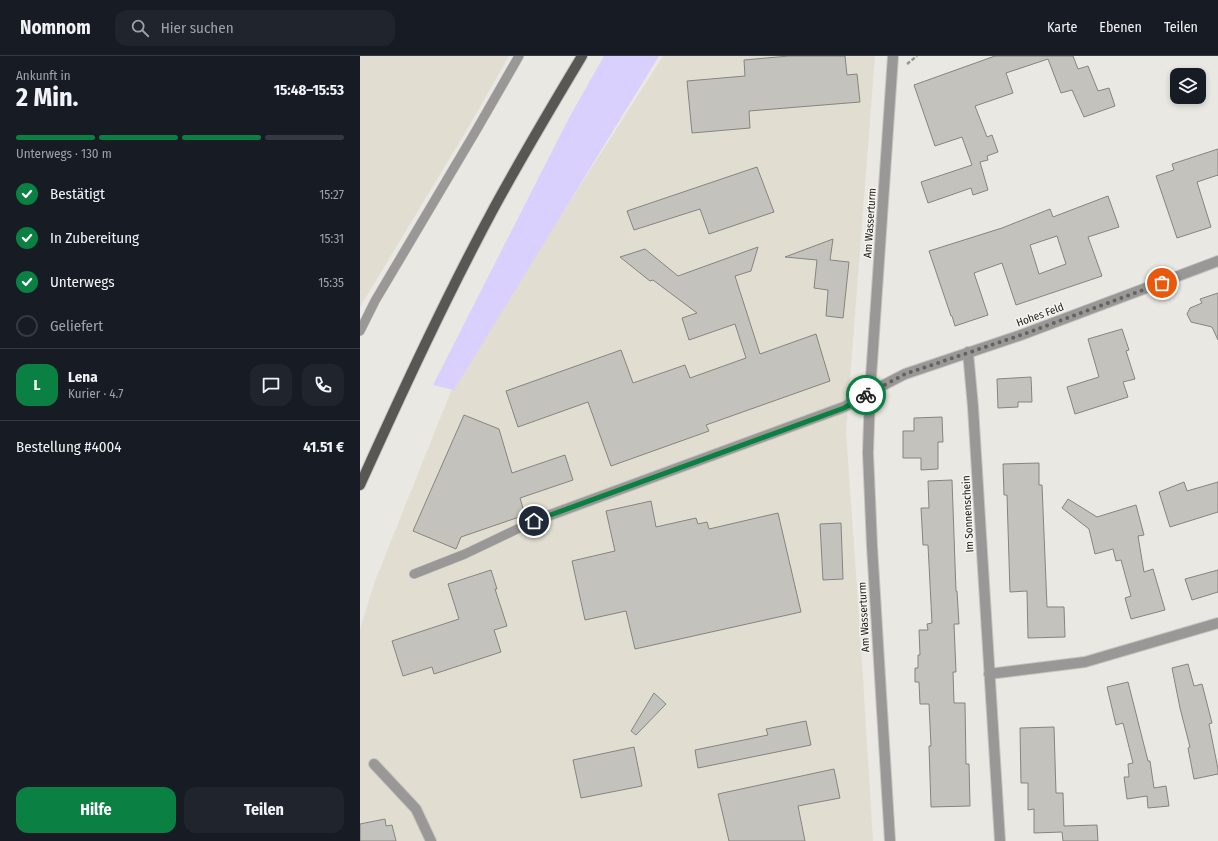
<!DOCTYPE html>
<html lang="de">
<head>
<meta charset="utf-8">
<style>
	body { margin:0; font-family:"Fira Sans Condensed",sans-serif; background:#20242c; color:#f1f3f6; height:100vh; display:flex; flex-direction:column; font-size:15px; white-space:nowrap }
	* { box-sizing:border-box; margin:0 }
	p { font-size:13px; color:#9ea1a6 }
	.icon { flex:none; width:22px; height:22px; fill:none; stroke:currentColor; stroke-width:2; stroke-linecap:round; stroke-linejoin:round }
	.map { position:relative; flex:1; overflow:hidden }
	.drawer { display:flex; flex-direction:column; background:#171b24; width:360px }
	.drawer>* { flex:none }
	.fabs { position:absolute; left:810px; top:12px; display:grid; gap:8px }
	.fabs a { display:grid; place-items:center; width:36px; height:36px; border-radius:8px; background:#171b24; box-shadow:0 2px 6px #0003; font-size:20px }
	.pin { position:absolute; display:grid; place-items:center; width:34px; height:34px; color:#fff; margin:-17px; border:2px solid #fff; border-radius:50%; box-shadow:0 1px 4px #0007 }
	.courier { position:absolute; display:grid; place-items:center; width:40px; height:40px; margin:-20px; border:3px solid #0b8043; border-radius:50%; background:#fff; color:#222; box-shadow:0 1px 5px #0007 }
	.overview em { font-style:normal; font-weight:700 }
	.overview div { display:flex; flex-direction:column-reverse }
	.overview { display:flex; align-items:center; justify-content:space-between; height:68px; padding:0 16px }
	h1 { font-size:26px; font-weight:700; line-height:30px }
	.bar { display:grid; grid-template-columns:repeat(4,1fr); gap:6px 4px; align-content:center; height:48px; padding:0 16px }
	.bar i { height:5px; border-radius:3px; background:#363941 }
	.bar .selected { background:#0b8043 }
	.bar p { grid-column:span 4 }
	.line { display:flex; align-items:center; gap:10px; padding:0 16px; border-top:1px solid #363941 }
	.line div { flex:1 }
	.round { display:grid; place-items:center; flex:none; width:42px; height:42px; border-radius:12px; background:#20242c }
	ol { padding:0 16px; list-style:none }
	li { display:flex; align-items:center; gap:12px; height:44px }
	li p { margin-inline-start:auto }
	li .icon { padding:4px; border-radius:50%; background:#0b8043; color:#fff; stroke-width:4 }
	li:last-child { color:#9ea1a6 }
	li i { width:22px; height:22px; border:2px solid #363941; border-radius:50% }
	.action { display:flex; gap:8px; margin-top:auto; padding:8px 16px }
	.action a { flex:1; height:46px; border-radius:12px; background:#0b8043; color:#fff; font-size:16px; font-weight:700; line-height:46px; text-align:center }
	.action a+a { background:#20242c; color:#f1f3f6 }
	header { display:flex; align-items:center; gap:24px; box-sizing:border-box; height:56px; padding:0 20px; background:#171b24; border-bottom:1px solid #363941 }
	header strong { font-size:19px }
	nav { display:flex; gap:22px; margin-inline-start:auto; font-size:14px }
	.search { width:280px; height:36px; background:#20242c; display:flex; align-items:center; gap:10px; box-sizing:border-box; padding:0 14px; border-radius:12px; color:#9ea1a6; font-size:15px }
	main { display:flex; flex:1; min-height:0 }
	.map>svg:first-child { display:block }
	.built { fill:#e1ded1 }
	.green { fill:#d9d0fd }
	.building { fill:#c3c2bc; stroke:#85847f; fill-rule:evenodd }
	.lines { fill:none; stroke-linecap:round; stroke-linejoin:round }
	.lane-casing { stroke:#c4c3bf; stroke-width:10 }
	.street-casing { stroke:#c4c3bf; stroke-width:12 }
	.primary-casing { stroke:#c4c3bf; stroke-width:12 }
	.path { stroke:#989793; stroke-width:2.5; stroke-dasharray:4 2; stroke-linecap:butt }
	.lane { stroke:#999896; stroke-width:9 }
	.street { stroke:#999896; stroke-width:10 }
	.primary { stroke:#585754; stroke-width:10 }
	.done { stroke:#646360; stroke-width:4; stroke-dasharray:0 7.2 }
	.route { stroke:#0b8043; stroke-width:5 }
	.labels { text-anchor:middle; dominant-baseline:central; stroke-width:3; stroke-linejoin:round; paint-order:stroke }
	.street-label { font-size:11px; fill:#1c1c1a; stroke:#f6f5f0 }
</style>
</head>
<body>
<header>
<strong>Nomnom</strong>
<div class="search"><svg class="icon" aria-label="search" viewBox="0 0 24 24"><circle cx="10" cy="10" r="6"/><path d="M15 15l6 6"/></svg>Hier suchen</div>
<nav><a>Karte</a><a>Ebenen</a><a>Teilen</a></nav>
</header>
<main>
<section class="drawer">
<div class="overview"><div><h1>2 Min.</h1><p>Ankunft in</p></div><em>15:48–15:53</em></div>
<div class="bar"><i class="selected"></i><i class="selected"></i><i class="selected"></i><i></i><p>Unterwegs · 130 m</p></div>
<ol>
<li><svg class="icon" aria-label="check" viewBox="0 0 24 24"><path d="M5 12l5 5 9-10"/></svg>Bestätigt<p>15:27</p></li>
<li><svg class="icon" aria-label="check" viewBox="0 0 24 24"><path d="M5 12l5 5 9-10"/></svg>In Zubereitung<p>15:31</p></li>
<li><svg class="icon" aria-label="check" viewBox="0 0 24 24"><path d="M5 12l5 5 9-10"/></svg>Unterwegs<p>15:35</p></li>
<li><i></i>Geliefert</li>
</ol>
<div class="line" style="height:72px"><b class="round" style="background:#0b8043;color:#fff">L</b><div><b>Lena</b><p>Kurier · 4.7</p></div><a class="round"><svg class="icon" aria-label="chat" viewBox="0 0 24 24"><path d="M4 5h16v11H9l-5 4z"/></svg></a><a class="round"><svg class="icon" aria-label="phone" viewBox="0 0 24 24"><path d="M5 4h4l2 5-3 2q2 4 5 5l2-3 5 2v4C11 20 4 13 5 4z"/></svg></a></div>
<div class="line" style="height:52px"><div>Bestellung #4004</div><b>41.51 €</b></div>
<div class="action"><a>Hilfe</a><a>Teilen</a></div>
</section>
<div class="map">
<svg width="858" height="785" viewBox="0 0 858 785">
	<rect width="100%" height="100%" fill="#e9e8e3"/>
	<path class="built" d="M 0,0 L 149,0 L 108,72 L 0,251 Z
		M 303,0 L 515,0 L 486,375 L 501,590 L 513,785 L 0,785 L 0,573 L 15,525 L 95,325 Z"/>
	<path class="green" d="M 244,0 L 299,0 L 94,334 L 73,329 L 209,62 Z"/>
	<path class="building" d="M 429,0 L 485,0 L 487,19 L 497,18 L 500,46 L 389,55 L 390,72 L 332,77 L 327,25 L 385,20 L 384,4 Z
		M 635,0 L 713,0 L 718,13 L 728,10 L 738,35 L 749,32 L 755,50 L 724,61 L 712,34 L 701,37 L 688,3 L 646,17 L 653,37 L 615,50 L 627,81 L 632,79 L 638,96 L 627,100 L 628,104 L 620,106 L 628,134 L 613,139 L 611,132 L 568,147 L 561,126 L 612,109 L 602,81 L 575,90 L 554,29 Z
		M 858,93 L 858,119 L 837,126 L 851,171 L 817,182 L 796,120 L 814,114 L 812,108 Z
		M 397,111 L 414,156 L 349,178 L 340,153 L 274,174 L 267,155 Z
		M 748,140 L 759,171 L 728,181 L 742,220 L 656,249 L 642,207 L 614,217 L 628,259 L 595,270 L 592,260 L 591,260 L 569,195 L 642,172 L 690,153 L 693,161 ZM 697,180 L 706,208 L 679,218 L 670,189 Z
		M 473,183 L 470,204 L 489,206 L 483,262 L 466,260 L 468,234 L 454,232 L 457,204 L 425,201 Z
		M 398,191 L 391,215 L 375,220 L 400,298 L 456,278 L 470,325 L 346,369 L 349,375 L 251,410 L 228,346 L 158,371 L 146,335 L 261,294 L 273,327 L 325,309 L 330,322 L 386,302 L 375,268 L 329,284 L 322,262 L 337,257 L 293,224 L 290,225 L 260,201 L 285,193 L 318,220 Z
		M 858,237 L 858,284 L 852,271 L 831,266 L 827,258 L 830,252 L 842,247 L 840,243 Z
		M 762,273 L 769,294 L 766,295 L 775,323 L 763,326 L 768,341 L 715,358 L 707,331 L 739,321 L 728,283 Z
		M 671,321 L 672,346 L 658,346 L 658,351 L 638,352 L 637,323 Z
		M 104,359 L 139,373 L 152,417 L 205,399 L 213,424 L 160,442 L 165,459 L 101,481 L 96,493 L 53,475 Z
		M 582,361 L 583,386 L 578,386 L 578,413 L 561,414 L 561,402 L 543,402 L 543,375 L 554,375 L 554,362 Z
		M 679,407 L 679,429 L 682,429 L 687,551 L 704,551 L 705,581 L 668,582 L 667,535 L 650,536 L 647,439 L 644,439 L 643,408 Z
		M 592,424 L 596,535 L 597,535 L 599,568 L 594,568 L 596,616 L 593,616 L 594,647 L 605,647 L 606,708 L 609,708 L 610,750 L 571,751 L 569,690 L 571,690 L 569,648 L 560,648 L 559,626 L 555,626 L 555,612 L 558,612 L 558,599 L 560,599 L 559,574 L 568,574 L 567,568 L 572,567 L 568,489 L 563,489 L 561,452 L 569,452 L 568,425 Z
		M 824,426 L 827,435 L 858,426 L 858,456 L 810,471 L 799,436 Z
		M 708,443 L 737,461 L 776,449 L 784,479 L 778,480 L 784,516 L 793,513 L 805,554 L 771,563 L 765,542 L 771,540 L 761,504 L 756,505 L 753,493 L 735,498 L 729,473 L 702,452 Z
		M 291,445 L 296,471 L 336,462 L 338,468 L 347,466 L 349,473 L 418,457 L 441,556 L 275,593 L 266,555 L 225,564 L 212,505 L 255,495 L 246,455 Z
		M 481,467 L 483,523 L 463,524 L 460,468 Z
		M 131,514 L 137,533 L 135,533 L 147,570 L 134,574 L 141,596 L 74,618 L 72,611 L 43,620 L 32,585 L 99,563 L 88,528 Z
		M 858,514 L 858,536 L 832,544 L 825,523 Z
		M 828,608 L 834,630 L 842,628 L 852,667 L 849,668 L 858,713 L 858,718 L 834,723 L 828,692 L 830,691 L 820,652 L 812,612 Z
		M 768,626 L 788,705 L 790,705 L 794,732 L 806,730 L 809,750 L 788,752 L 787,740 L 767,743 L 764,721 L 769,721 L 768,708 L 773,707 L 763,667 L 756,669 L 747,631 Z
		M 294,637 L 306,648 L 276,679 L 271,675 Z
		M 446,665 L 451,689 L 338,712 L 335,694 L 408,679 L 406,673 Z
		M 694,671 L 696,737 L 703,737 L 704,770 L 737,769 L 738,785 L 703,785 L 702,776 L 674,777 L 674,753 L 668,754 L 668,727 L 661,727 L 660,672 Z
		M 274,691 L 282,730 L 221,742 L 213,704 Z
		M 474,713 L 480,742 L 438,750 L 445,785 L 369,785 L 358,738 Z
		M 25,763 L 26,770 L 32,769 L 36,785 L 0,785 L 0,768 Z"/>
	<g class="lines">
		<defs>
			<path id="lane" d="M 0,275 L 15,245 L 117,73 L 159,0
				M 54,518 L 105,498 L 174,465"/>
			<path id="street" d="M 608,296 L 613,351 L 640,785
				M 174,465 L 484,351 L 510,336 L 545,318 L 661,279 L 858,205
				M 629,618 L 725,606 L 858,567
				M 14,708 L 56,753 L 71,785
				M 530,785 L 512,490 L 508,397 L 510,336 L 533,0"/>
			<path id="primary" d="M 0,429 C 43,334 86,241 135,150 C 163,99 192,50 222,0"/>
		</defs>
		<use href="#lane" class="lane-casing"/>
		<use href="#street" class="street-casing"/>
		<use href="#primary" class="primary-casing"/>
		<path class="path" d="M 547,8 L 557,0"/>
		<use href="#lane" class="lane"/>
		<use href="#street" class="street"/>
		<use href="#primary" class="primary"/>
	</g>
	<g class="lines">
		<path class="done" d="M 506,339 L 545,318 L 661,279 L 802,227"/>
		<path class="route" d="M 174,465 L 484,352 L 506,339"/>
	</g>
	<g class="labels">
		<g class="street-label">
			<text transform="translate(510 167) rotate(-86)">Am Wasserturm</text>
			<text transform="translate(680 259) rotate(-20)">Hohes Feld</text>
			<text transform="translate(608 458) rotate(-93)">Im Sonnenschein</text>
			<text transform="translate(504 561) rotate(-93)">Am Wasserturm</text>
		</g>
	</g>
</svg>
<div class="fabs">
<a><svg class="icon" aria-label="layers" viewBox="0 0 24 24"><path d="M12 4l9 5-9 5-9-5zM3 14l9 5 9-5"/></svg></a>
</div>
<div class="pin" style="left:802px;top:227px;background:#ea580c"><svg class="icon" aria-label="bag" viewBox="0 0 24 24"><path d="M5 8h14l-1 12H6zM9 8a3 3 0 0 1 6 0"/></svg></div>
<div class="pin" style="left:174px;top:465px;background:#1f2937"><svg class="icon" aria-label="home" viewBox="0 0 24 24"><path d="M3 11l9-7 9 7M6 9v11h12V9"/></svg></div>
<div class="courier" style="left:506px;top:339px"><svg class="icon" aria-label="bike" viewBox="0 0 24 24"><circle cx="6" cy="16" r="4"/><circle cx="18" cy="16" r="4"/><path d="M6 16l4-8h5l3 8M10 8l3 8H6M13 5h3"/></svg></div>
</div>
</main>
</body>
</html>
